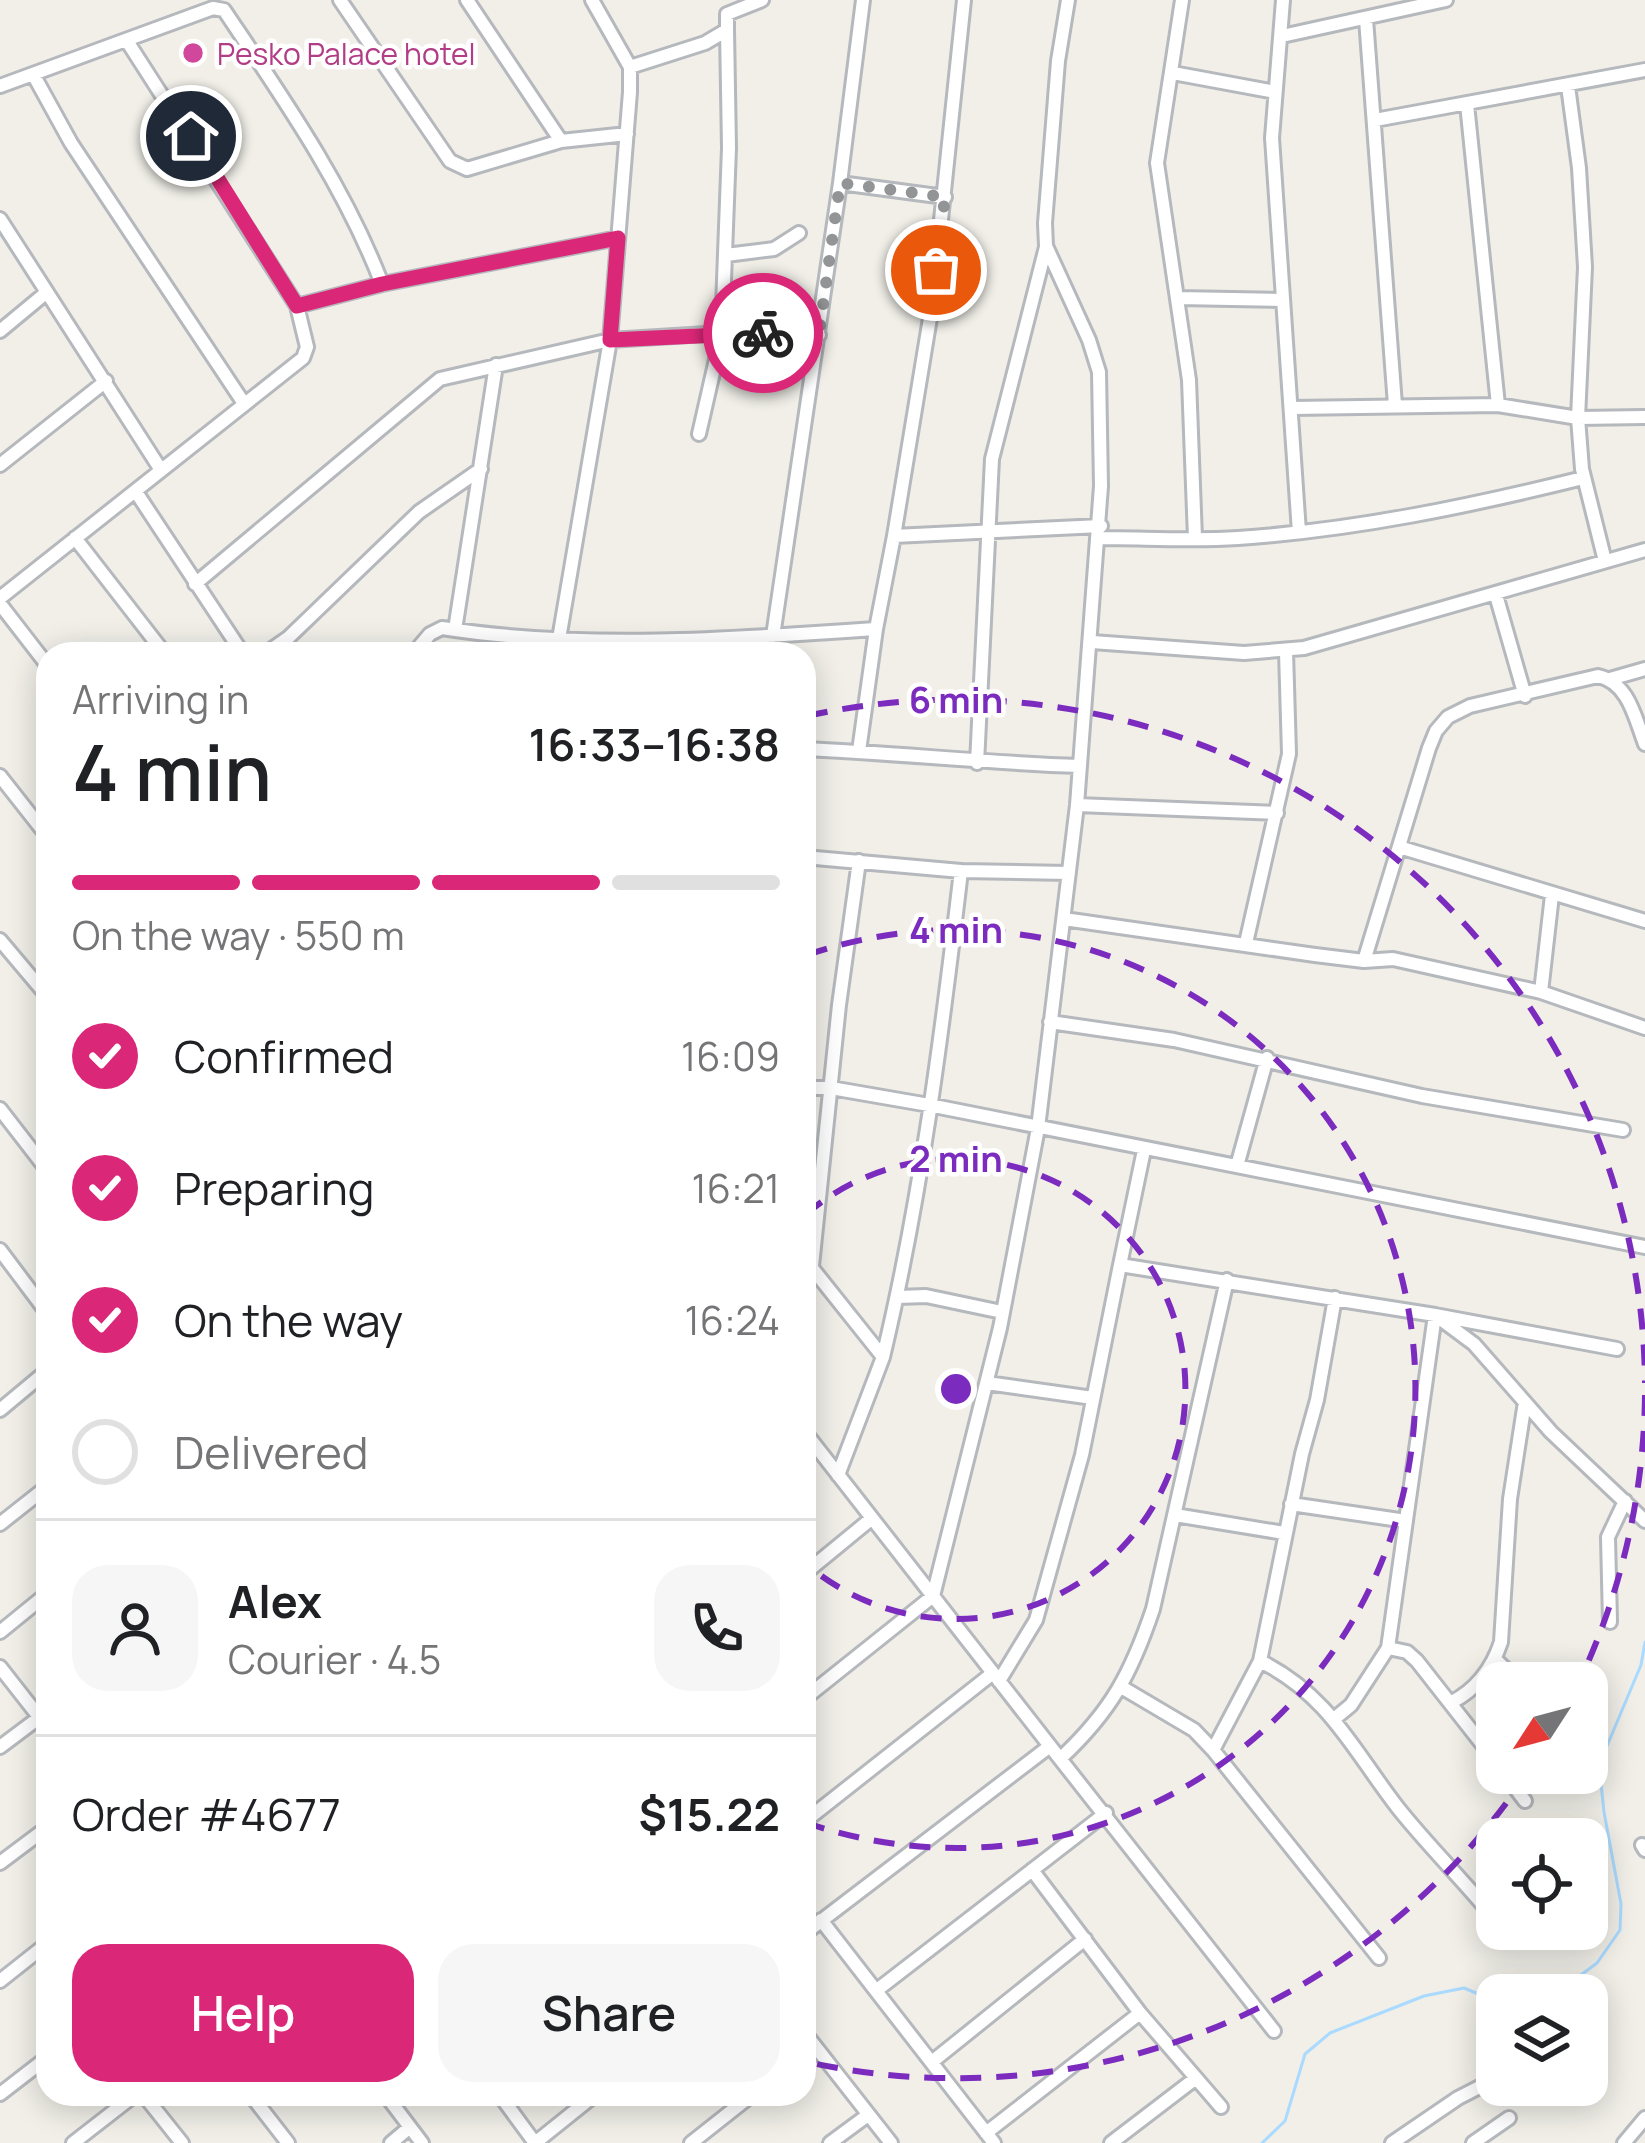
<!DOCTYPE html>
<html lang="en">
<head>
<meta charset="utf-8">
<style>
	body { margin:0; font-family:Manrope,sans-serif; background:#f6f6f6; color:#202124; height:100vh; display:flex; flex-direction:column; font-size:45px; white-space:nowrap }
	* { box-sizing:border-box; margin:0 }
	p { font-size:39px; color:#757577 }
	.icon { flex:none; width:66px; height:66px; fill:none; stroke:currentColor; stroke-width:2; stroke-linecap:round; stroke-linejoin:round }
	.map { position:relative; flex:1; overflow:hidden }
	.panel { position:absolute; left:36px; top:642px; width:780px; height:1464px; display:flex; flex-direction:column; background:#fff; border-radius:36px; box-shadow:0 6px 30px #0003 }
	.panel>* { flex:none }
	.needle { width:78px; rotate:234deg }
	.fabs { position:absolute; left:1476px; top:1662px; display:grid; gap:24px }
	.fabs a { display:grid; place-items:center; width:132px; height:132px; border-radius:24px; background:#fff; box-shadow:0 6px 30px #0003; font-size:60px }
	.pin { position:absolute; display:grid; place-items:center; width:102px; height:102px; color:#fff; margin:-51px; border:6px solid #fff; border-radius:50%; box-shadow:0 3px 12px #0007 }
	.courier { position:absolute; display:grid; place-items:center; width:120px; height:120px; margin:-60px; border:9px solid #db2777; border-radius:50%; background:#fff; color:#222; box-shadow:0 3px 15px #0007 }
	.summary em { font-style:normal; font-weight:600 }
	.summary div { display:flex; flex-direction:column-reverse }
	.summary { display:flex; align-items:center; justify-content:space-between; height:204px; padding:0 36px }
	h1 { font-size:78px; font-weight:600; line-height:90px }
	.bar { display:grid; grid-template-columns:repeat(4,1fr); gap:18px 12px; align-content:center; height:144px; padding:0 36px }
	.bar i { height:15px; border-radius:9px; background:#e0e0e0 }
	.bar .on { background:#db2777 }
	.bar p { grid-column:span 4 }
	.line { display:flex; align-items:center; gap:30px; padding:0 36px; border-top:3px solid #e0e0e0 }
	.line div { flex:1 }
	.round { display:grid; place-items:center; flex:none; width:126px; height:126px; border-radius:36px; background:#f6f6f6 }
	ol { padding:0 36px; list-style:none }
	li { display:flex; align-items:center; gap:36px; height:132px }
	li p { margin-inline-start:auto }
	li .icon { padding:12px; border-radius:50%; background:#db2777; color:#fff; stroke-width:4 }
	li:last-child { color:#757577 }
	li i { width:66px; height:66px; border:6px solid #e0e0e0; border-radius:50% }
	.primary-button { display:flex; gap:24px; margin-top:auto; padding:24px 36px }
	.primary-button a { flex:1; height:138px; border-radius:36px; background:#db2777; color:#fff; font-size:48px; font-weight:600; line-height:138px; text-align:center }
	.primary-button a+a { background:#f6f6f6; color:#202124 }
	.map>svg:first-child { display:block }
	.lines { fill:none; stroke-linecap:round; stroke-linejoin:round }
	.stream { stroke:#aadaff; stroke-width:3 }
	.minor-casing { stroke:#b5b8bc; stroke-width:18 }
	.minor { stroke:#fff; stroke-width:12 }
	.done { stroke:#929495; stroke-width:12; stroke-dasharray:0 21.6 }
	.route { stroke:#db2777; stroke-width:15 }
	.ring { fill:none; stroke:#7b2cbf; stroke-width:6; stroke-dasharray:21 15 }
	.hotel-dot { fill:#d1479c; stroke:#fff; stroke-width:4.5 }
	.labels { text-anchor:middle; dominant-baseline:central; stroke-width:9; stroke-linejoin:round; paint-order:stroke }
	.hotel-label { font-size:30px; fill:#b23c85; stroke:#fff; text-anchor:start }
	.centre { fill:#7b2cbf; stroke:#fff; stroke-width:6 }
	.ring-label { font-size:36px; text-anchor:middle; font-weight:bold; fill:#7b2cbf; stroke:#fff; stroke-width:9; stroke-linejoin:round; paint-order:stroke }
</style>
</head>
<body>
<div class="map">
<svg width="1645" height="2143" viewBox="0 0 1645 2143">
	<rect width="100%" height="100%" fill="#f1efe8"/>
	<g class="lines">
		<path class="stream" d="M 1554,1995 L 1597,1963 L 1620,1930 L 1621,1904 L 1604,1812 L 1599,1765 L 1641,1665 L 1645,1642
			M 1262,2143 L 1285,2121 L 1305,2054 L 1330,2033 L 1424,1996 L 1464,1988 L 1497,2002"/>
		<defs>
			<path id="minor" d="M 340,0 L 450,161 L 467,169 L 561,141 L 627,134
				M 467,0 L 561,141
				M 964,0 L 932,306 L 894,536 L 1101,526
				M 1182,0 L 1157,163 L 1189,380 L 1195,538
				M 1283,0 L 1272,138 L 1299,532
				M 1366,19 L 1395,405
				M 1282,36 L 1446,0
				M 630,67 L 705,43 L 727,30 L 727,14 L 762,0
				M 1173,73 L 1275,92
				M 33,74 L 71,143 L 243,402
				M 0,86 L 213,8 L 224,10 C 283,98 344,185 382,284
				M 1568,86 L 1579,168 L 1585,267 L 1578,418 L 1582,469 L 1605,561
				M 1467,104 L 1498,405
				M 1375,120 L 1645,70
				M 840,183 L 945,197
				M 0,219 L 161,470
				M 726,255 L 774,249 L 799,233
				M 1178,298 L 1282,300
				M 297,306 L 382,284 L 618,238
				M 0,331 L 47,292
				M 1292,408 L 1498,405 L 1578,418 L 1645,417
				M 699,434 L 722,333 L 729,148 L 727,30
				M 0,465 L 106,381
				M 136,492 L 243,654
				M 75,538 L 165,654
				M 1100,538 C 1145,538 1193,541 1238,538 C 1355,530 1470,506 1583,478
				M 195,584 L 440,379 L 610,340 L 722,333 L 819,335
				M 1496,595 L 1525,696
				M 0,598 L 303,358 L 307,347 L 297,306 L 127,41
				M 0,604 L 48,666
				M 455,630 L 496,365
				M 773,636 L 840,183 L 863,0
				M 559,639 L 610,340 L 630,92 L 630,67 L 592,0
				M 1092,642 L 1244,653 L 1304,648 L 1645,550
				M 265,654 L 288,638 L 419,512 L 481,469
				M 413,654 L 430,634 L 442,628 C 581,650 735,639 876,629
				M 1610,679 L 1645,669
				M 804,749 C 896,753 987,763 1079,766
				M 859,751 L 876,629 L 894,536
				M 977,763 L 992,459 L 1046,247
				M 0,776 L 48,837
				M 1077,805 L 1277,813
				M 1399,847 L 1645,921
				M 804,857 L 961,871 L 1069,873
				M 1064,919 L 1315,955 L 1364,961 L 1393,959 L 1541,992 L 1645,1028
				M 0,940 L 48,997
				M 1246,943 L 1289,754 L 1286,651
				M 1364,961 L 1429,748 L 1436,731 L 1448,717 L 1470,706 L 1598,676 C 1629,683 1635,718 1645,744
				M 1541,992 L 1552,895
				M 1050,1022 L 1174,1040 L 1422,1096 L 1623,1130
				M 804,1088 L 831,1088 L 929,1105 L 1645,1247
				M 0,1109 L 48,1171
				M 1144,1150 L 1120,1265 L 1435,1315 L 1617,1349
				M 1237,1166 L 1267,1058
				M 0,1250 L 48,1314
				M 804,1258 L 883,1357 L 838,1475
				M 812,1266 L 839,1005 L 859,861
				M 898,1297 L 926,1296 L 1002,1312
				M 883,1357 C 921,1198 942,1033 961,871
				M 987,1383 L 1093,1398
				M 0,1410 L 48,1370
				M 804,1431 L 1050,1746
				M 1291,1504 L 1406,1521
				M 1175,1515 L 1284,1533
				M 0,1524 L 48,1486
				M 804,1574 L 871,1519
				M 1610,1622 L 1608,1537 L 1625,1501
				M 0,1632 L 48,1593
				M 1388,1648 L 1435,1315 L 1474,1344 L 1551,1432 L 1645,1521
				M 1495,1659 L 1520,1683
				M 1260,1661 C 1329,1695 1353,1750 1398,1808 C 1425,1842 1456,1873 1484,1906
				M 0,1667 L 40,1718
				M 999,1681 L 1036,1620 L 1082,1455 L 1120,1265
				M 1123,1688 L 1194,1730 L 1213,1750 L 1379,1958
				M 804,1699 L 933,1596 L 1000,1328 L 1038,1128 L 1077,805 L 1101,486 L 1099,372 L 1089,340 L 1046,246 L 1045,223 L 1058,61 L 1068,0
				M 1452,1702 C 1477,1689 1492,1669 1501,1642 L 1510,1499 L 1525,1402
				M 1334,1719 L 1351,1705 L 1388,1648 L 1407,1652 L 1417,1661 L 1497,1763
				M 0,1747 L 48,1711
				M 1213,1750 L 1260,1661 L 1302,1454 L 1317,1400 L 1335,1298
				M 1061,1758 C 1111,1711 1131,1674 1153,1609 L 1227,1280
				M 1504,1773 L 1525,1801
				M 804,1822 L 993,1673
				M 1642,1845 L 1645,1850
				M 0,1863 L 48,1827
				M 1032,1870 L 1140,2013 L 1221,2107
				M 821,1920 L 994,2143
				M 804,1934 L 1050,1746 L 1274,2031
				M 0,1981 L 48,1943
				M 877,1990 L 1106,1813
				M 804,2032 L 891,2143
				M 933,2061 L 1085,1939
				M 0,2094 L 48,2057
				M 143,2094 L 182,2143
				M 250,2094 L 288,2143
				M 385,2094 L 422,2143
				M 499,2094 L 535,2143
				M 986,2133 L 1140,2013
				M 73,2143 L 136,2094
				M 391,2143 L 410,2127
				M 535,2143 L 596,2094
				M 691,2143 L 753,2094
				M 830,2143 L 868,2115
				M 1111,2143 L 1196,2078
				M 1392,2143 L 1458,2098 L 1497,2078
				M 1473,2143 L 1509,2118
				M 1624,2143 L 1645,2118"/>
		</defs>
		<use href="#minor" class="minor-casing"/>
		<use href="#minor" class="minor"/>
	</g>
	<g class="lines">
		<path class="done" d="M 763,333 L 819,334 L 840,183 L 945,197 L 936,270"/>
		<path class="route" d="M 191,136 L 297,306 L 382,284 L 618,238 L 610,340 L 763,333"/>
	</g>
	<g class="ring">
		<path d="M805 1215A230 230 0 1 1 805 1563"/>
		<path d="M807 955A459 459 0 1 1 807 1823"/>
		<path d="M1645 1395A689 689 0 0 1 1580 1680M1527 1774A689 689 0 0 1 807 2062M807 716A689 689 0 0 1 1645 1383"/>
	</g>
	<circle class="hotel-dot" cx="193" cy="53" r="12"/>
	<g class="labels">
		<g class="hotel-label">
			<text x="217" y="53">Pesko Palace hotel</text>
		</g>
	</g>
	<circle cx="956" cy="1389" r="18" class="centre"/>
	<g class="ring-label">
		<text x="956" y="713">6 min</text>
		<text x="956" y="943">4 min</text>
		<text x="956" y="1172">2 min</text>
	</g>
</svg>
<div class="fabs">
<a><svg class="needle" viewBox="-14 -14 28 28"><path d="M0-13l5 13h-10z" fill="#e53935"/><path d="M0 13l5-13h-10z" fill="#757577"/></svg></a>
<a><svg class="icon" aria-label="locate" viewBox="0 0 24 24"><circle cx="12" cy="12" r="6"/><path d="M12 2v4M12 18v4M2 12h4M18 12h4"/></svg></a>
<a><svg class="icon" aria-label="layers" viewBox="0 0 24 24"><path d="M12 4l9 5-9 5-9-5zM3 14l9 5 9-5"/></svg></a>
</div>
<div class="pin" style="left:936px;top:270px;background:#ea580c"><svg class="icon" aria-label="bag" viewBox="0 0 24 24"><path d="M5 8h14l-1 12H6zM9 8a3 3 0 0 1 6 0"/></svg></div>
<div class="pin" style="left:191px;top:136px;background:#1f2937"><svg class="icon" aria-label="home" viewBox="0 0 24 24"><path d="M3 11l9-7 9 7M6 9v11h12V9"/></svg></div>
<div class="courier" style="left:763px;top:333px"><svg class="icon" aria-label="bike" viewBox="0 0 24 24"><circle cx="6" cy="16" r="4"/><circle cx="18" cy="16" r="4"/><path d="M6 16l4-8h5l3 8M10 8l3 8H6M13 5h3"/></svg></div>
<section class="panel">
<div class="summary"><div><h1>4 min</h1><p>Arriving in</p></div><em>16:33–16:38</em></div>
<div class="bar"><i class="on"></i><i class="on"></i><i class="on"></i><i></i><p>On the way · 550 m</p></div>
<ol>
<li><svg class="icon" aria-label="check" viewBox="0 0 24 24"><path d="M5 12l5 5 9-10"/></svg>Confirmed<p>16:09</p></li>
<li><svg class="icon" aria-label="check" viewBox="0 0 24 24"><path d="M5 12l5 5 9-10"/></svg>Preparing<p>16:21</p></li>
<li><svg class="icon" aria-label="check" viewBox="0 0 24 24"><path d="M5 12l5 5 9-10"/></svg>On the way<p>16:24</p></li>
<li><i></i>Delivered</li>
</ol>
<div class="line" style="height:216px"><a class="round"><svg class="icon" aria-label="person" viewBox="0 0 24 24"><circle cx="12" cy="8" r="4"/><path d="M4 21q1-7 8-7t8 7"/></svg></a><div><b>Alex</b><p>Courier · 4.5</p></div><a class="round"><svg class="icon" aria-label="phone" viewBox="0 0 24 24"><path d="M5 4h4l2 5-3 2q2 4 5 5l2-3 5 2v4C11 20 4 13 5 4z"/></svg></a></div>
<div class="line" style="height:156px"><div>Order #4677</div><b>$15.22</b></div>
<div class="primary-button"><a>Help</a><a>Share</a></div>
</section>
</div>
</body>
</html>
